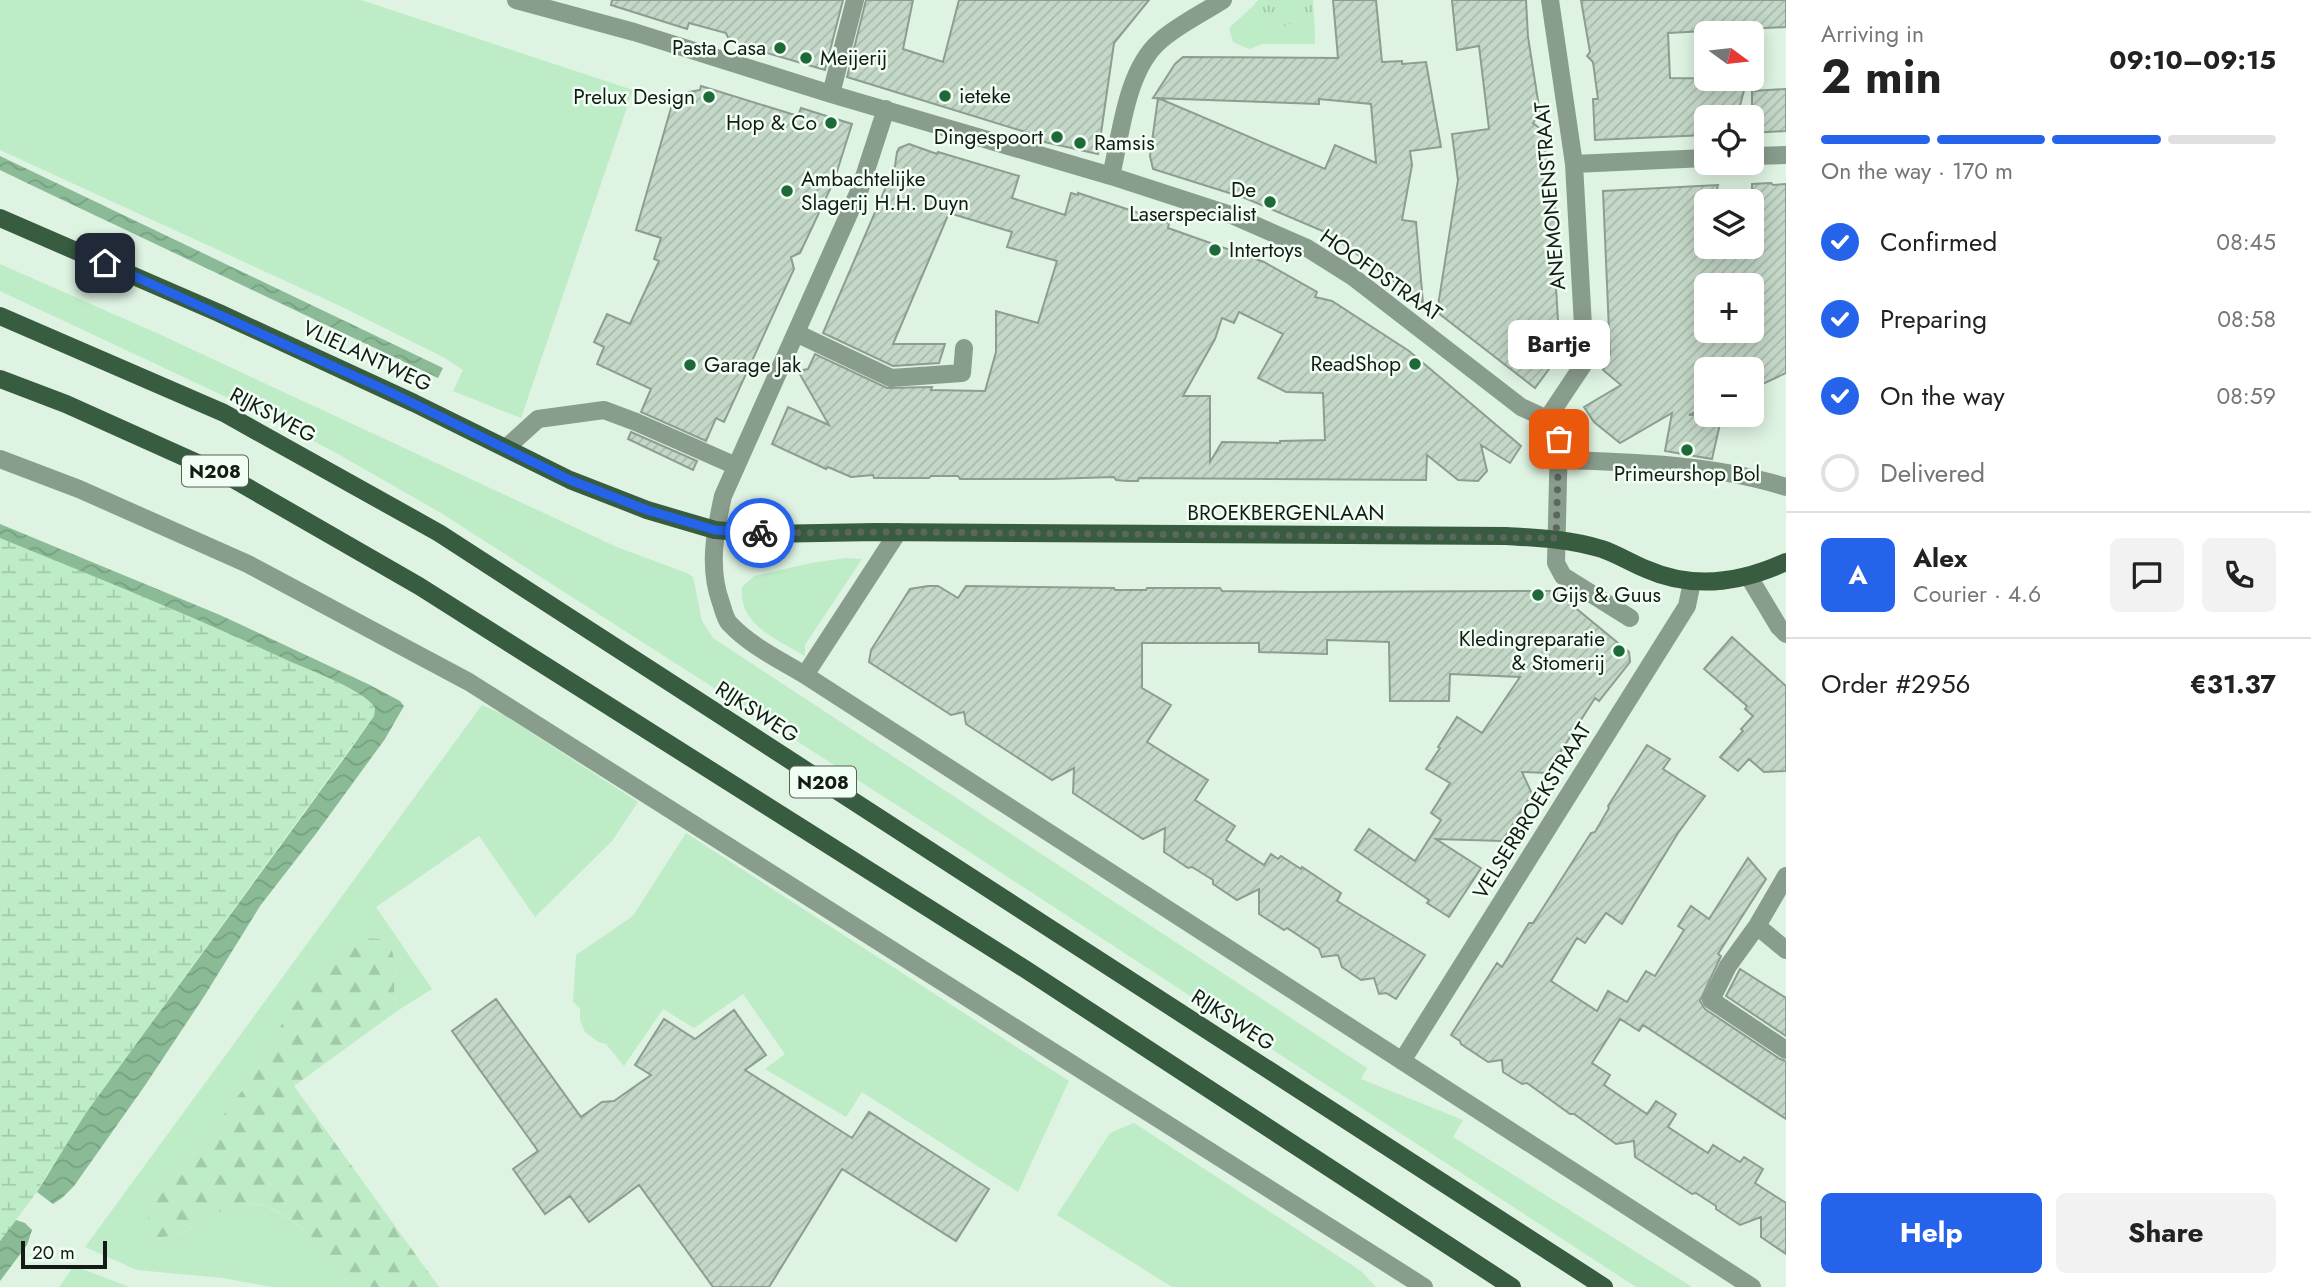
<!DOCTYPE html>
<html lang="en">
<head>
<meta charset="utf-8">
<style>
	body { margin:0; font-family:Jost,sans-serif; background:#f2f2f2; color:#222; height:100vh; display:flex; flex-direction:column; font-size:26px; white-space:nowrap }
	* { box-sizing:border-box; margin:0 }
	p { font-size:23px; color:#767676 }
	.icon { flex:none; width:38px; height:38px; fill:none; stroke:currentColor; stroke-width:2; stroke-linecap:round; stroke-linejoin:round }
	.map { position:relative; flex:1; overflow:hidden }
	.details { display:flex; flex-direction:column; background:#fff; width:525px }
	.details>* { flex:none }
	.needle { width:46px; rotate:105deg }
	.fabs { position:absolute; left:1694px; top:21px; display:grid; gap:14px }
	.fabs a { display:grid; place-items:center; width:70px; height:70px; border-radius:10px; background:#fff; box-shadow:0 4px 18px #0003; font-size:35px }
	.scale { position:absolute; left:21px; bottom:18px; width:86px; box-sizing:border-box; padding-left:7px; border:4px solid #141b15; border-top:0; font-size:19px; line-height:24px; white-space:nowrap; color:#141b15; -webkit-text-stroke:5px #f1fef4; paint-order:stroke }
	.pin { position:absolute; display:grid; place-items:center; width:60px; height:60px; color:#fff; margin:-30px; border-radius:14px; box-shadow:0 4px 10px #0006 }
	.courier { position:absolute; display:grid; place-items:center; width:70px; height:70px; margin:-35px; border:5px solid #2563eb; border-radius:50%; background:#fff; color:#222; box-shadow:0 2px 9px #0007 }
	.bubble { position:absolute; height:49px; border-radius:10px; background:#fff; box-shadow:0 4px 18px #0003; font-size:23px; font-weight:700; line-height:49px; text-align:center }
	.headline em { font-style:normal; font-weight:700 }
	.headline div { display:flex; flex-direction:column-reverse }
	.headline { display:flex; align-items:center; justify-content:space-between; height:119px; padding:0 35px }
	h1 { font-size:46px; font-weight:700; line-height:52px }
	.bar { display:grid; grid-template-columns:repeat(4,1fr); gap:10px 7px; align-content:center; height:84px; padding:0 35px }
	.bar i { height:9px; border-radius:5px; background:#e0e0e0 }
	.bar .on { background:#2563eb }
	.bar p { grid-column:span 4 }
	.line { display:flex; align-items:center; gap:18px; padding:0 35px; border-top:2px solid #e0e0e0 }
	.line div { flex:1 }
	.round { display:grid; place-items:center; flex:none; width:74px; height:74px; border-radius:10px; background:#f2f2f2 }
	ol { padding:0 35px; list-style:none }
	li { display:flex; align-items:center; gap:21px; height:77px }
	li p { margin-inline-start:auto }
	li .icon { padding:7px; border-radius:50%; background:#2563eb; color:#fff; stroke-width:4 }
	li:last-child { color:#767676 }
	li i { width:38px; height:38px; border:4px solid #e0e0e0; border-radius:50% }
	.action { display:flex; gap:14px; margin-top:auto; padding:14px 35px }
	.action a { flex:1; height:80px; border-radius:10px; background:#2563eb; color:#fff; font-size:28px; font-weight:700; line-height:80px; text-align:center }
	.action a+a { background:#f2f2f2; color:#222 }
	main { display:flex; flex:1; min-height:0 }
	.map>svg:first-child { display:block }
	.grass { fill:#bdecc7 }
	.forest { fill:url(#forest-firs) }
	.wetland { fill:url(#wetland-marsh) }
	.park { fill:url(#park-tufts) }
	.water { fill:url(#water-waves) }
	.building { fill:url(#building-hatch); stroke:#8b9e8f; stroke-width:2; fill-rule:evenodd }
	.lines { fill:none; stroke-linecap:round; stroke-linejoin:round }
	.minor { stroke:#899d8d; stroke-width:18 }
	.major { stroke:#375c40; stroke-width:18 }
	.done { stroke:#5b675d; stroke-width:7; stroke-dasharray:0 12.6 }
	.route { stroke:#2563eb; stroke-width:9 }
	.poi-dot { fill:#1d6938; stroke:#f1fef4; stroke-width:2.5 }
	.labels { text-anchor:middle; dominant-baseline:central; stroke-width:5; stroke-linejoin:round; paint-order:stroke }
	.shield { fill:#f1fef4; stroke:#565f58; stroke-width:2 }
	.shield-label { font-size:19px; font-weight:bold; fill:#141b15 }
	.poi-label { font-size:21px; fill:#141b15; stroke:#f1fef4; text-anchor:end }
	.street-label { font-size:21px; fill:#141b15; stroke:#f1fef4 }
</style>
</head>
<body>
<main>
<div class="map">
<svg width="1786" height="1287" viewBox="0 0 1786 1287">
	<defs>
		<pattern id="forest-firs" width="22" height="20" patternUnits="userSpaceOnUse" patternTransform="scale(1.75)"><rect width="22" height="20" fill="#bdecc7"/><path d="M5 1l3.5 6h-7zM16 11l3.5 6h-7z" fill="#a2caaa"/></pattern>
		<pattern id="wetland-marsh" width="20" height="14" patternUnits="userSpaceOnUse" patternTransform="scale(1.75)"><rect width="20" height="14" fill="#bdecc7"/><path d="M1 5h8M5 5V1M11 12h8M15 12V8" fill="none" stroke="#a2caaa"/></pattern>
		<pattern id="park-tufts" width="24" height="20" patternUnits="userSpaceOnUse" patternTransform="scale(1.75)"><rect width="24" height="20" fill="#bdecc7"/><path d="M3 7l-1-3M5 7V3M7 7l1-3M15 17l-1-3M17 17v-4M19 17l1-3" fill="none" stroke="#a2caaa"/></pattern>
		<pattern id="water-waves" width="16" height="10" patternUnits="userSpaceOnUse" patternTransform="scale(1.75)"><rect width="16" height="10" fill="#8bbb96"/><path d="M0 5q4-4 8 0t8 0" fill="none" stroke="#77a080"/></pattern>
		<pattern id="building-hatch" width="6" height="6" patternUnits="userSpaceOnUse" patternTransform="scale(1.75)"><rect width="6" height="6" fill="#c4d8c8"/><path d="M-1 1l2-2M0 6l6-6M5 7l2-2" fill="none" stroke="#a8b9ab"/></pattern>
	</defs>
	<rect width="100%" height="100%" fill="#def3e2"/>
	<path class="grass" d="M 0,0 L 361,0 L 633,90 L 521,418 L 453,391 L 463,370 L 443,357 L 338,305 L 0,150 Z
		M 1252,7 L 1263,21 L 1283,27 L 1297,20 L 1315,32 L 1315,44 L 1262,44 L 1249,49 L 1233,42 L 1229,28 Z
		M 0,264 L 161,335 L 619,548 L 687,573 L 693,577 L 702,621 L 713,638 L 1367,1068 L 1361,1079 L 1463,1120 L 1453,1137 L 1692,1287 L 1636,1287 L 945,836 L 441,513 L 338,454 L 260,413 L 0,291 Z
		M 846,558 L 862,559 L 805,645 L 805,656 C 778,640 738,625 742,587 L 754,576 L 811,563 Z
		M 482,705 L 504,715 L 638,802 L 612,841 L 535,917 L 479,836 L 376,907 L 432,989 L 397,1011 L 394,988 L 396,969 L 352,942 L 278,1030 L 254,1075 L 169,1186 L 152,1204 L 150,1229 L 155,1237 C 185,1238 195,1223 219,1212 C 226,1209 237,1204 245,1203 C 271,1201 305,1229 322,1247 C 333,1259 341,1274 350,1287 L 273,1287 L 222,1278 L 137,1270 L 85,1247 Z
		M 686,833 L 1069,1081 L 1018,1192 L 862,1092 L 846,1117 L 765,1069 L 785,1054 L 743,994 L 694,1028 L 663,1009 L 624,1066 L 606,1044 L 598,1042 L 585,1032 L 580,1020 L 580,1008 L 573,1002 L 576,955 L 633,916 Z
		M 1134,1123 L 1361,1271 L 1376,1287 L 1172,1287 L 1057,1215 L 1110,1133 Z
		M 74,1266 L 130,1287 L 59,1287 Z"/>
	<path class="forest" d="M 365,938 L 379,939 L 392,950 L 396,969 L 394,988 L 397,1011 L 294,1086 L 439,1287 L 350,1287 C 341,1274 333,1259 322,1247 C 305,1229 271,1200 244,1203 C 237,1204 226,1209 219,1212 C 195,1223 184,1238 155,1237 L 150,1229 L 148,1216 L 152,1204 L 169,1186 L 254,1075 L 278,1030 L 303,992 L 352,942 Z"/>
	<path class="wetland" d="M 0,538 C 98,577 195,618 291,662 C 312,671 363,690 375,708 L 374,716 L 367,725 L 169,998 L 43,1180 L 37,1192 L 0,1241 Z"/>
	<path class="park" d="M 1258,0 L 1313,0 L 1315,32 L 1297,20 L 1283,27 L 1263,21 L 1252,7 Z"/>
	<path class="water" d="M 0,156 L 443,368 L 438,378 L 31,185 L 0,170 Z
		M 0,524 L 220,615 L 370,685 L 400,701 L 404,706 L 385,739 L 315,835 L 260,906 L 205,995 L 146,1084 L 74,1186 L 62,1198 L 53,1204 L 37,1192 L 86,1113 L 348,753 L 374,716 L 375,708 C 364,690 312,671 291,662 C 195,617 98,578 0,538 Z
		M 16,1220 L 25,1223 L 32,1230 L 27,1245 L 0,1281 L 0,1241 Z"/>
	<path class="building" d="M 612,0 L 843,0 L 825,70 L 730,42 L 726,33 L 689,23 L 687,29 L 611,5 Z
		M 866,0 L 913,0 L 903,49 L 943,62 L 959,0 L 1149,0 L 1114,43 L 1098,154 L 1031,139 L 1032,134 L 847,77 Z
		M 1333,0 L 1376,0 L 1382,62 L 1402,61 L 1402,64 L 1426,62 L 1441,147 L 1410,151 L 1412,165 L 1402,220 L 1416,222 L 1423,303 L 1339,241 L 1327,236 L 1325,232 L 1245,198 L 1153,169 L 1150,156 L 1158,98 L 1325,169 L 1335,145 L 1376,163 L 1371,104 L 1319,99 L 1319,104 L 1153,98 L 1175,64 L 1183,57 L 1338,58 Z
		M 1452,0 L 1526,0 L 1528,37 L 1540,113 L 1533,123 L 1543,131 L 1551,193 L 1554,193 L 1556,228 L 1553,228 L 1553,237 L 1560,354 L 1535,388 L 1437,312 L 1458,180 L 1452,134 L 1489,129 L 1479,46 L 1457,50 Z
		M 1581,0 L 1786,0 L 1786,27 L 1668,33 L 1670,78 L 1747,79 L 1737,117 L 1706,117 L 1706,135 L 1595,140 L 1593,99 L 1598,99 L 1593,62 L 1587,56 L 1590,52 Z
		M 701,86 L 798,116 L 801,108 L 852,124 L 834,181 L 800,253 L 791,257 L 794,269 L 724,422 L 716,418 L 706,441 L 641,412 L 651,389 L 597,364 L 604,347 L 594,342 L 607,314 L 630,324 L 659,261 L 654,259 L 661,238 L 636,230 L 673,101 L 689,92 L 700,90 Z
		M 1786,89 L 1786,131 L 1752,133 L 1752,91 Z
		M 909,144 L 937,154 L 938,152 L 1019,176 L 1012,198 L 1065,215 L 1071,193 L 1078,195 L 1078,193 L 1169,223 L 1168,228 L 1264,262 L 1317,292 L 1315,297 L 1332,301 L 1409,351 L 1521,446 L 1510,463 L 1481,445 L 1487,471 L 1478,481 L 1458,480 L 1427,455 L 1426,480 L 1139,478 L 1138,481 L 1127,481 L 1116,480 L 1114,477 L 1051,479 L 960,479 L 958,476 L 931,476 L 929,478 L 874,478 L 873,475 L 851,477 L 828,467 L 826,469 L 772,444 L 788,407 L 829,425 L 798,371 L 808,369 L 815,354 L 887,388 L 932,387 L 931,390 L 985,391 L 996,352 L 996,311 L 1038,323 L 1057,261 L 1007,247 L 1012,232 L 949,213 L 893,344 L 945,344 L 939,363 L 893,366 L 823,333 L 895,166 L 897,152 L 899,148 ZM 1239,312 L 1283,334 L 1258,378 L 1286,392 L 1323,393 L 1325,440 L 1280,441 L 1280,443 L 1222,442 L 1210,462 L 1210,396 L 1183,396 L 1215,339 L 1222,318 L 1234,323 Z
		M 1771,183 L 1773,185 L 1786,184 L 1786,373 L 1752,389 L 1752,369 L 1706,369 L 1706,407 L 1689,415 L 1722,415 L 1712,459 L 1665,451 L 1672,413 L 1620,443 L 1594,422 L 1584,407 L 1621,385 L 1603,370 L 1610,354 L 1603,191 L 1718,185 L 1714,201 L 1706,201 L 1706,231 L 1700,255 L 1752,254 L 1752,184 ZM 1706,285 L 1752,285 L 1752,331 L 1706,331 Z
		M 631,432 L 697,461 L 693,470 L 628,439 Z
		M 928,586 L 938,586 L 958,598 L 966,586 L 1114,588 L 1115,590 L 1146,590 L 1147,588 L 1220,588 L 1222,591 L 1299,592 L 1555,591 L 1629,652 L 1630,662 L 1599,701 L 1595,698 L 1547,773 L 1522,772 L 1532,794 L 1502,841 L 1436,839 L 1481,868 L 1449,917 L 1427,903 L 1429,900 L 1355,850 L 1369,829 L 1415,861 L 1441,820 L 1431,813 L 1450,783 L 1426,769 L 1440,748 L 1438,747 L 1457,717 L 1482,733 L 1520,677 L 1450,674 L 1449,701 L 1390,701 L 1389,642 L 1327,640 L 1327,654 L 1259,652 L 1259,643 L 1142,643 L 1142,688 L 1171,705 L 1147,742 L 1208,780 L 1195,800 L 1235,826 L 1226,840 L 1264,865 L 1271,854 L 1278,859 L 1281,856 L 1301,869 L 1302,867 L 1341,893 L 1337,901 L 1425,955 L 1396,999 L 1386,993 L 1379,994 L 1374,978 L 1361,980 L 1342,967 L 1338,955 L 1322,957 L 1319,949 L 1287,928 L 1284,930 L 1259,914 L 1259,889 L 1237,900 L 1213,884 L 1213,880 L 1192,867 L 1188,868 L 1164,852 L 1165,828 L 1143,839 L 1073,793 L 1074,768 L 1052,780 L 966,724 L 964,712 L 951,715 L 869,662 L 871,650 L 910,589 Z
		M 1732,637 L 1786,686 L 1786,771 L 1764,772 L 1749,759 L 1738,771 L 1720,757 L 1743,731 L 1741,729 L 1753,716 L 1745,709 L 1747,706 L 1704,669 Z
		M 1647,745 L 1670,759 L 1663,769 L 1705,796 L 1678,833 L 1622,924 L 1606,913 L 1585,943 L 1577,938 L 1551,981 L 1597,1011 L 1608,991 L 1627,1002 L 1646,971 L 1655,976 L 1684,930 L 1678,926 L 1691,906 L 1709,919 L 1748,858 L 1766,879 L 1718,954 L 1721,956 L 1700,1001 L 1705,1009 L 1780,1059 L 1786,1061 L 1786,1119 L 1643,1025 L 1639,1031 L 1620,1019 L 1592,1063 L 1610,1075 L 1604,1085 L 1647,1114 L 1656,1101 L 1676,1114 L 1668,1127 L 1708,1153 L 1713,1145 L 1740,1162 L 1744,1157 L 1763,1169 L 1755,1183 L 1786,1203 L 1786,1254 L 1761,1237 L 1761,1217 L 1740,1225 L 1716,1209 L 1716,1206 L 1696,1193 L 1692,1194 L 1635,1157 L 1634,1141 L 1616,1144 L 1574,1114 L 1570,1114 L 1527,1083 L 1522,1084 L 1503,1072 L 1502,1060 L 1488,1062 L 1461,1044 L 1460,1041 L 1451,1035 L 1497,963 L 1502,967 L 1529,923 L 1533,923 L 1539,914 L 1591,833 L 1595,832 L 1609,808 L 1608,806 Z
		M 1740,969 L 1786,998 L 1786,1036 L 1726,996 Z
		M 496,999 L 581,1117 L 602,1102 L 614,1101 L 651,1075 L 635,1065 L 664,1019 L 695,1039 L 734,1010 L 766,1055 L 745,1070 L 852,1138 L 869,1112 L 989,1189 L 956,1241 L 842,1169 L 769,1287 L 713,1287 L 639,1185 L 589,1222 L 570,1196 L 545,1214 L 513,1169 L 538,1151 L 452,1031 Z"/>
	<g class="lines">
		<path class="minor" d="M 516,0 L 634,32 L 831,94 L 1111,176 L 1234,216 L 1307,248 L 1353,277 L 1521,407 L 1547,419 L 1559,438 L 1556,563 L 1563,576 L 1630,618
			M 831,94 L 855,0
			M 886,109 L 860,189 L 723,496 C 715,532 708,568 721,603 C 723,609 725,618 729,623 C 749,645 780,660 805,675 L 898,532
			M 1752,156 L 1786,155
			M 1574,164 L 1706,158
			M 1111,176 C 1121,135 1126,70 1160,41 C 1178,25 1203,13 1223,0
			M 796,333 L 891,378 L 962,373 L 964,348
			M 1547,419 L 1585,362 L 1574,164 L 1550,0
			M 506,448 L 538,419 L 604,410 L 636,422 L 736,466
			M 0,459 L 79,489 L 248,564 L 469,682 L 1424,1287
			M 1558,460 C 1635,462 1712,464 1786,487
			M 1749,577 L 1779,627 L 1786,634
			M 805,675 L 1752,1287
			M 1786,876 L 1757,926 L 1786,950
			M 1757,926 L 1728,966 L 1711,1000 L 1786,1050
			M 1402,1061 L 1687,606 L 1692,582"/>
		<path class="major" d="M 0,218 L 219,313 L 414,403 L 570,480 L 647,510 L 715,530 L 765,534 L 876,532 L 1506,536 C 1539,538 1569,539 1602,549 C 1617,554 1631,563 1646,569 C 1693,590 1740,583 1786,562
			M 0,316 L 224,413 L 439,533 L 1604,1287
			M 0,379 L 66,404 L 233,479 L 419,586 L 1025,969 L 1512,1287"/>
	</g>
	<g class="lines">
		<path class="done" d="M 760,533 L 898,532 L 1556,538 L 1559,439"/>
		<path class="route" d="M 105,263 L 390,392 L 570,480 L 647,510 L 715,530 L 760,533"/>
	</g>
	<g class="poi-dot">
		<circle cx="780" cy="48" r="7"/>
		<circle cx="806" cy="58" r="7"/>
		<circle cx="945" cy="96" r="7"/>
		<circle cx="709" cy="97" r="7"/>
		<circle cx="831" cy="123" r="7"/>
		<circle cx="1057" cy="137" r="7"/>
		<circle cx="1080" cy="143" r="7"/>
		<circle cx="787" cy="191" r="7"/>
		<circle cx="1270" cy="202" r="7"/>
		<circle cx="1215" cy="250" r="7"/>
		<circle cx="1415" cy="364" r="7"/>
		<circle cx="690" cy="365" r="7"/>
		<circle cx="1687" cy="450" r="7"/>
		<circle cx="1538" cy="595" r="7"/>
		<circle cx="1619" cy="651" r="7"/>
	</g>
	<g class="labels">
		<g class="shield">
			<rect x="182" y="455.5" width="66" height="31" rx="5"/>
			<rect x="790" y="766.5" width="66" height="31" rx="5"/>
		</g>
		<g class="shield-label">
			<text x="215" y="471">N208</text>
			<text x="823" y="782">N208</text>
		</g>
		<g class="poi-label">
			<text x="766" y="48">Pasta Casa</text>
			<text x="820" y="58" text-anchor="start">Meijerij</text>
			<text x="959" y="96" text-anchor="start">ieteke</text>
			<text x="695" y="97">Prelux Design</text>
			<text x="817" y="123">Hop &amp; Co</text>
			<text x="1043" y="137">Dingespoort</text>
			<text x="1094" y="143" text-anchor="start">Ramsis</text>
			<text x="801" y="179" text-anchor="start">Ambachtelijke<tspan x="801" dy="24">Slagerij H.H. Duyn</tspan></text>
			<text x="1256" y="190">De<tspan x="1256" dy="24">Laserspecialist</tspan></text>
			<text x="1229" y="250" text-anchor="start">Intertoys</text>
			<text x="1401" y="364">ReadShop</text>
			<text x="704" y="365" text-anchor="start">Garage Jak</text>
			<text x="1687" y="474" text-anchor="middle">Primeurshop Bol</text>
			<text x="1552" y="595" text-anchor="start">Gijs &amp; Guus</text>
			<text x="1605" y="639">Kledingreparatie<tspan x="1605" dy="24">&amp; Stomerij</tspan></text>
		</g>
		<g class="street-label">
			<text transform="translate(1550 196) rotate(-95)">ANEMONENSTRAAT</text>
			<text transform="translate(1381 275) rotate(35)">HOOFDSTRAAT</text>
			<text transform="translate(367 356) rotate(25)">VLIELANTWEG</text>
			<text transform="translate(273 415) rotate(28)">RIJKSWEG</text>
			<text x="1286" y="513">BROEKBERGENLAAN</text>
			<text transform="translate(757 712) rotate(33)">RIJKSWEG</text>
			<text transform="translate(1532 811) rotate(-58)">VELSERBROEKSTRAAT</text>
			<text transform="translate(1233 1020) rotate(33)">RIJKSWEG</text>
		</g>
	</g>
</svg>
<div class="fabs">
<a><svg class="needle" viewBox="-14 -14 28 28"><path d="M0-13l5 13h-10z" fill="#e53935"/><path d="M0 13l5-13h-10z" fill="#767676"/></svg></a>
<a><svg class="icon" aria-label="locate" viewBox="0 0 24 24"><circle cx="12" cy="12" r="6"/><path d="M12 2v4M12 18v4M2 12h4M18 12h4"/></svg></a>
<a><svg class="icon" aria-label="layers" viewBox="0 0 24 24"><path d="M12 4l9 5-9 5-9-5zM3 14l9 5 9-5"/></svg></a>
<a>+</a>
<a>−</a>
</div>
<div class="scale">20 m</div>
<div class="pin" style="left:1559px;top:439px;background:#ea580c"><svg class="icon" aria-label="bag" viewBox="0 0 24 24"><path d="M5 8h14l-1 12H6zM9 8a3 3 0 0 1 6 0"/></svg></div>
<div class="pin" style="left:105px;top:263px;background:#1f2937"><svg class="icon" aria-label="home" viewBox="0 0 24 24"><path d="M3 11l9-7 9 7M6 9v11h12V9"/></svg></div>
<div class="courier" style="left:760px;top:533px"><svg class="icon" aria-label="bike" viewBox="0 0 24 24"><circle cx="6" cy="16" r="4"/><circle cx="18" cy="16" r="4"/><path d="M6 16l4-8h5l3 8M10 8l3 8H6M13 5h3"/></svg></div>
<div class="bubble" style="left:1508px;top:320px;width:102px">Bartje</div>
</div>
<section class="details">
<div class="headline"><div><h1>2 min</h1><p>Arriving in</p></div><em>09:10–09:15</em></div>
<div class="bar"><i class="on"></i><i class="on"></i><i class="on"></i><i></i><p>On the way · 170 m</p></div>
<ol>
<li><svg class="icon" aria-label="check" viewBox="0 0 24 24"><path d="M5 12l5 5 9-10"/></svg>Confirmed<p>08:45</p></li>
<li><svg class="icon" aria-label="check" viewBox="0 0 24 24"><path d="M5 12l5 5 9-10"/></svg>Preparing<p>08:58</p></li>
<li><svg class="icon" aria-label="check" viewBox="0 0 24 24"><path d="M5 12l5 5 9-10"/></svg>On the way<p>08:59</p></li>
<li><i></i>Delivered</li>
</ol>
<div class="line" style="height:126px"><b class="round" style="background:#2563eb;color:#fff">A</b><div><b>Alex</b><p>Courier · 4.6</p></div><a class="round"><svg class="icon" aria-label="chat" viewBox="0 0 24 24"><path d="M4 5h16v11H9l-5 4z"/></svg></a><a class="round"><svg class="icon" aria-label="phone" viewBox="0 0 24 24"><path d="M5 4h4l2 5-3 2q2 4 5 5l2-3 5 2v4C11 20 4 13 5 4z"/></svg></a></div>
<div class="line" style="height:91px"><div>Order #2956</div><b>€31.37</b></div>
<div class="action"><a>Help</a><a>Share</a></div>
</section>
</main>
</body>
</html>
